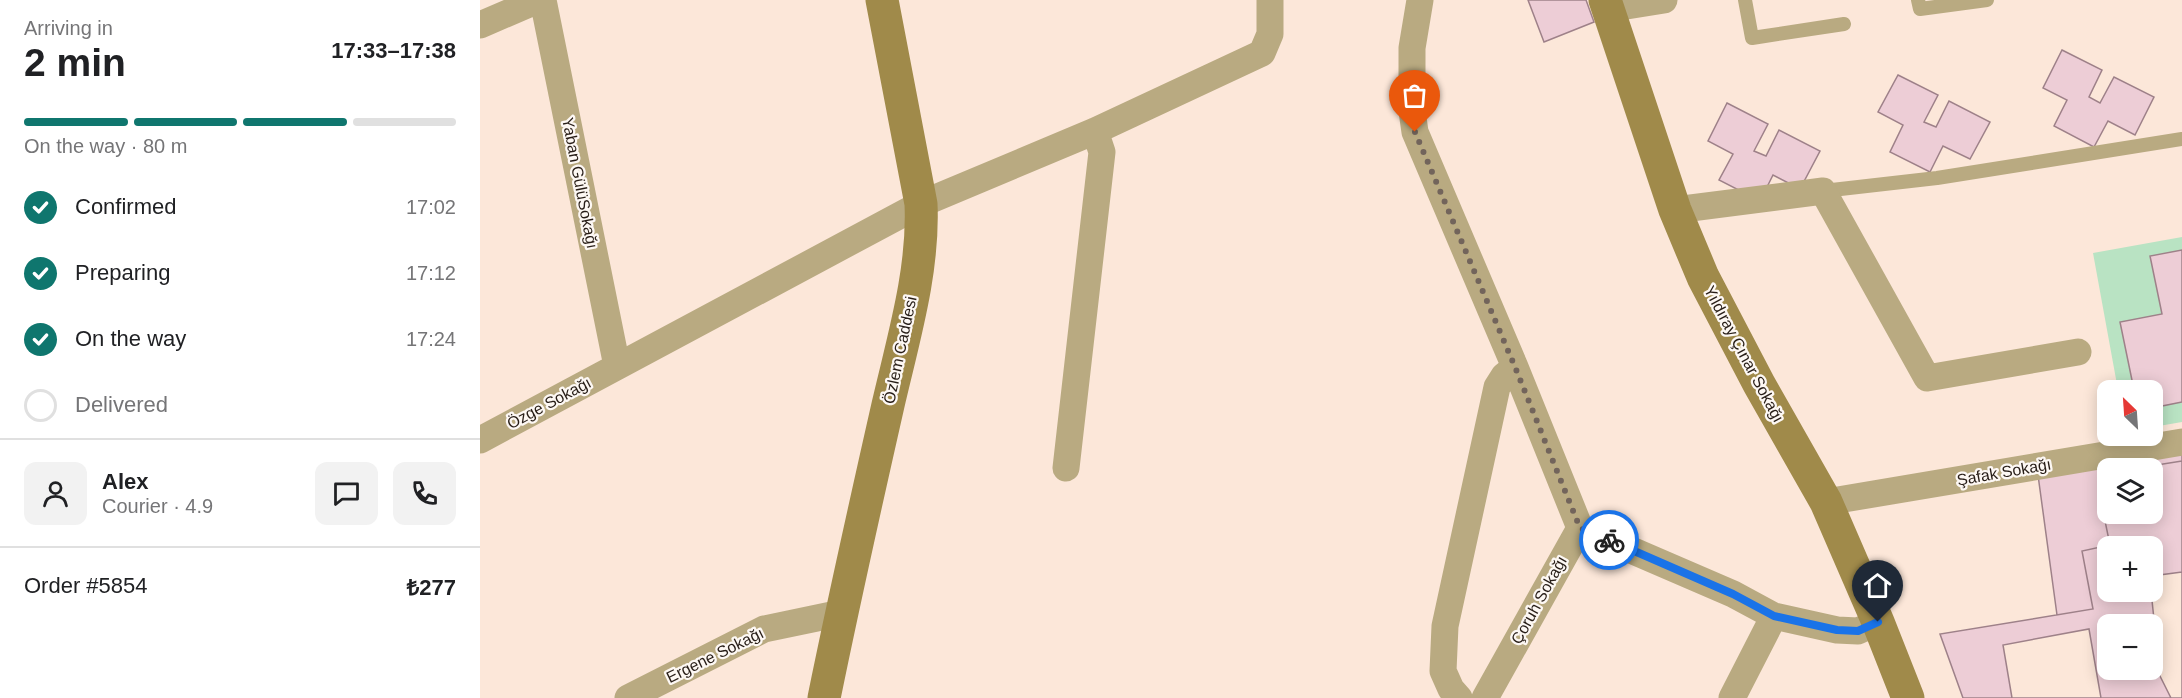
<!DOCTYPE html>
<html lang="en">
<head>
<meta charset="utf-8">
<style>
	body { margin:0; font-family:Arial,sans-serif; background:#f2f2f2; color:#202124; height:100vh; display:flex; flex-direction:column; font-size:22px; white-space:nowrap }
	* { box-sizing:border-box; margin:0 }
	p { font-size:20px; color:#757577 }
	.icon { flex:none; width:33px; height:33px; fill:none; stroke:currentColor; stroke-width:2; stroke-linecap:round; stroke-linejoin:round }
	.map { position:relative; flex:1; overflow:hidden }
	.panel { display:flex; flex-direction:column; background:#fff; width:480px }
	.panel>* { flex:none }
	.needle { width:39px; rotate:335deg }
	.buttons { position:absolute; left:1617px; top:380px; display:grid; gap:12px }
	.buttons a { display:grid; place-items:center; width:66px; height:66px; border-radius:12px; background:#fff; box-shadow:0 3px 15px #0003; font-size:30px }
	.pin { position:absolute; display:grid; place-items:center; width:51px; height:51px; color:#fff; margin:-62px -26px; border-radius:50% 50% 50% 0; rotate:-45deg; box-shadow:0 0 6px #0007 }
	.pin .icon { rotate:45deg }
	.courier { position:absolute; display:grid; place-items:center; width:60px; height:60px; margin:-30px; border:4px solid #1a73e8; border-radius:50%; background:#fff; color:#222; box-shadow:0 2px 8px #0007 }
	.overview em { font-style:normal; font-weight:600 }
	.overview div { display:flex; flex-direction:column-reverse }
	.overview { display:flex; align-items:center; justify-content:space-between; height:102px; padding:0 24px }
	h1 { font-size:39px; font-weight:600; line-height:45px }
	.bar { display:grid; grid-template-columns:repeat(4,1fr); gap:9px 6px; align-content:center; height:72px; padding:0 24px }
	.bar i { height:8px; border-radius:4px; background:#e0e0e0 }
	.bar .on { background:#0f766e }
	.bar p { grid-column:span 4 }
	.line { display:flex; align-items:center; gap:15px; padding:0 24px; border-top:2px solid #e0e0e0 }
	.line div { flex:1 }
	.round { display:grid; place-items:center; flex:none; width:63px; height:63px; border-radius:12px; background:#f2f2f2 }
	ol { padding:0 24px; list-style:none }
	li { display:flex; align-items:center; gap:18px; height:66px }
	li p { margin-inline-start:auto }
	li .icon { padding:6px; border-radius:50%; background:#0f766e; color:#fff; stroke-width:4 }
	li:last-child { color:#757577 }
	li i { width:33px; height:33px; border:3px solid #e0e0e0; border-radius:50% }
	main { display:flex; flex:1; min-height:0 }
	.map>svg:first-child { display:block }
	.green { fill:#b9e3c3 }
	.building { fill:#edcdd6; stroke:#9e8189; stroke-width:1.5; fill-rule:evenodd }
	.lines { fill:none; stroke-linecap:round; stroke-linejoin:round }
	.lane { stroke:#b9aa81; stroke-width:14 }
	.street { stroke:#b9aa81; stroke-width:27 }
	.secondary { stroke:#a08a4a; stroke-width:33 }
	.done { stroke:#72645b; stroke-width:6; stroke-dasharray:0 10.8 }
	.route { stroke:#1a73e8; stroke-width:8 }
	.labels { text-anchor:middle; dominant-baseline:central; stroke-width:4.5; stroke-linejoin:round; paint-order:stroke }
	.street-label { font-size:16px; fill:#271d17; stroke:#fdf8f4 }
</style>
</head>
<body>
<main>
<section class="panel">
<div class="overview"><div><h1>2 min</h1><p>Arriving in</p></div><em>17:33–17:38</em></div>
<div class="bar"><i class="on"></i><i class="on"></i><i class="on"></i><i></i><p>On the way · 80 m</p></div>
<ol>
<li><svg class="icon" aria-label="check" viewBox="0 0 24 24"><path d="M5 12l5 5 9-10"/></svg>Confirmed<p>17:02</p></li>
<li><svg class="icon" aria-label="check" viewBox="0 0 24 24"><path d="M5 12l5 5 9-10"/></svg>Preparing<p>17:12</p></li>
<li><svg class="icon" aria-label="check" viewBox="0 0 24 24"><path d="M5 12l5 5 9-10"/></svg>On the way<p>17:24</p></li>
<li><i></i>Delivered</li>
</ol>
<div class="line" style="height:108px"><a class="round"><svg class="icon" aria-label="person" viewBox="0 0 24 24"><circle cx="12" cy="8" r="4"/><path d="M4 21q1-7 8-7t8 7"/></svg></a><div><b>Alex</b><p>Courier · 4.9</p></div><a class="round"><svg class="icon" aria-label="chat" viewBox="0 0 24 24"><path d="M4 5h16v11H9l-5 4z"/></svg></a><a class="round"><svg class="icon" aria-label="phone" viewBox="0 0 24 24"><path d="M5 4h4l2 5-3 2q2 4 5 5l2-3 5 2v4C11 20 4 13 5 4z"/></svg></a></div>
<div class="line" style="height:78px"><div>Order #5854</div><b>₺277</b></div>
</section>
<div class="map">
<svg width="1702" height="698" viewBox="0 0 1702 698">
	<rect width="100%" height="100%" fill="#fce7d9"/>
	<path class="green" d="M 1702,237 L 1702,422 L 1673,427 L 1672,390 L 1638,390 L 1613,253 Z"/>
	<path class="building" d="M 1048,0 L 1106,0 L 1114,22 L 1064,42 Z
		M 1582,50 L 1622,70 L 1609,97 L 1620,103 L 1634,77 L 1674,97 L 1655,135 L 1628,121 L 1614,147 L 1574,126 L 1587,100 L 1563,88 Z
		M 1418,75 L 1458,95 L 1444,122 L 1456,127 L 1469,101 L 1510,122 L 1490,159 L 1463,146 L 1450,172 L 1410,152 L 1423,125 L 1398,112 Z
		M 1247,103 L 1288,124 L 1274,151 L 1286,156 L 1299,130 L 1340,151 L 1320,189 L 1293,175 L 1280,201 L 1239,180 L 1253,154 L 1228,141 Z
		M 1702,250 L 1702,402 L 1672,408 L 1672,390 L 1654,390 L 1640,322 L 1682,314 L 1670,256 Z
		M 1702,448 L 1702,461 L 1658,468 L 1628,468 L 1628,490 L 1619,492 L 1630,545 L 1602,551 L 1613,609 L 1577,615 L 1558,475 Z
		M 1702,461 L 1702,698 L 1483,698 L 1460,634 L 1613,609 L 1602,551 L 1630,545 L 1619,492 L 1628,490 L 1628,513 L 1672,513 L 1672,468 L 1658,468 ZM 1628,546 L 1672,546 L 1672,591 L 1628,591 ZM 1628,624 L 1672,624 L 1672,669 L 1628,669 Z
		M 1702,572 L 1702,698 L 1691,698 L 1680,676 L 1671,591 L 1672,591 L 1672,576 Z
		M 1609,629 L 1621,698 L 1532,698 L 1523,645 Z"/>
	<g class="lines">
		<path class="lane" d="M 1265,0 L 1272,38 L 1364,24
			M 1438,0 L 1440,9 L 1507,0
			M 1343,191 L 1457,178 L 1702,139"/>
		<path class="street" d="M 63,0 L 137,366
			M 940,0 L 932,48 L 932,111 L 935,132 L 1035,367 L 1100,528 L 1005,698
			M 1128,9 L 1184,0
			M 0,25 L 58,0
			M 1195,210 L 1343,191 L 1447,378 L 1598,352
			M 0,440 L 441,204 L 615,131 L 782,53 L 790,34 L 790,0
			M 586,468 L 622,152 L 615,131
			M 1346,502 L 1702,442
			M 1100,528 L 1253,594 L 1294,616 L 1357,630 L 1378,631 L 1398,622
			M 148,698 L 284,629 L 361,613
			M 979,698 L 971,689 L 963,671 L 965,626 L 1017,387 L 1024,376 L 1035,367
			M 1252,698 L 1294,616"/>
		<path class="secondary" d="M 1125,0 L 1195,210 L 1223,277 L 1279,384 L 1346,502 L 1398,622 L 1428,698
			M 344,698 C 364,600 386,502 408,405 C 423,340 444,271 441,204 L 402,0"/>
	</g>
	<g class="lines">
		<path class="done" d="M 935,132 L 1035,367 L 1100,528 L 1129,540"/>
		<path class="route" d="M 1129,540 L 1253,594 L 1294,616 L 1357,630 L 1378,631 L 1398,622"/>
	</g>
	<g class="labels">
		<g class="street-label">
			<text transform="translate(100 183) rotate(79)">Yaban GülüSokağı</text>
			<text transform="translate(420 350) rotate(-78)">Özlem Caddesi</text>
			<text transform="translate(1264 354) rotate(62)">Yıldıray Çınar Sokağı</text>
			<text transform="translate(69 403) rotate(-28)">Özge Sokağı</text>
			<text transform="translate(1524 472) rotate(-10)">Şafak Sokağı</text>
			<text transform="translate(1059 600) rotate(-61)">Çoruh Sokağı</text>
			<text transform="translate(235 655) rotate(-26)">Ergene Sokağı</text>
		</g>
	</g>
</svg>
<div class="buttons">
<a><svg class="needle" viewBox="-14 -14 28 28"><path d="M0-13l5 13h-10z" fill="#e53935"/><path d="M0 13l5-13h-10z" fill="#757577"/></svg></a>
<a><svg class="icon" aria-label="layers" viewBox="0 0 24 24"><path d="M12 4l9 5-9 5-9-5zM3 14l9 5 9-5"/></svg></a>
<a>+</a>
<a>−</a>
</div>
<div class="pin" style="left:935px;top:132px;background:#ea580c"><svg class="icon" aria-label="bag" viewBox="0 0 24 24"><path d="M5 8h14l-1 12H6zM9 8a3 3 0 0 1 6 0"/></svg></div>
<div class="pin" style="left:1398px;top:622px;background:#1f2937"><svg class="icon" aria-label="home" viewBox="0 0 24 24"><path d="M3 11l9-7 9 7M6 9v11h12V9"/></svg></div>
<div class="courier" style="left:1129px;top:540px"><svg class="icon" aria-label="bike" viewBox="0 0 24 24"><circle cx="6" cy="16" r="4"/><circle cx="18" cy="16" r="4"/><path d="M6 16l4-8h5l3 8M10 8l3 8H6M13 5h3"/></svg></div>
</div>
</main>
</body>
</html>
